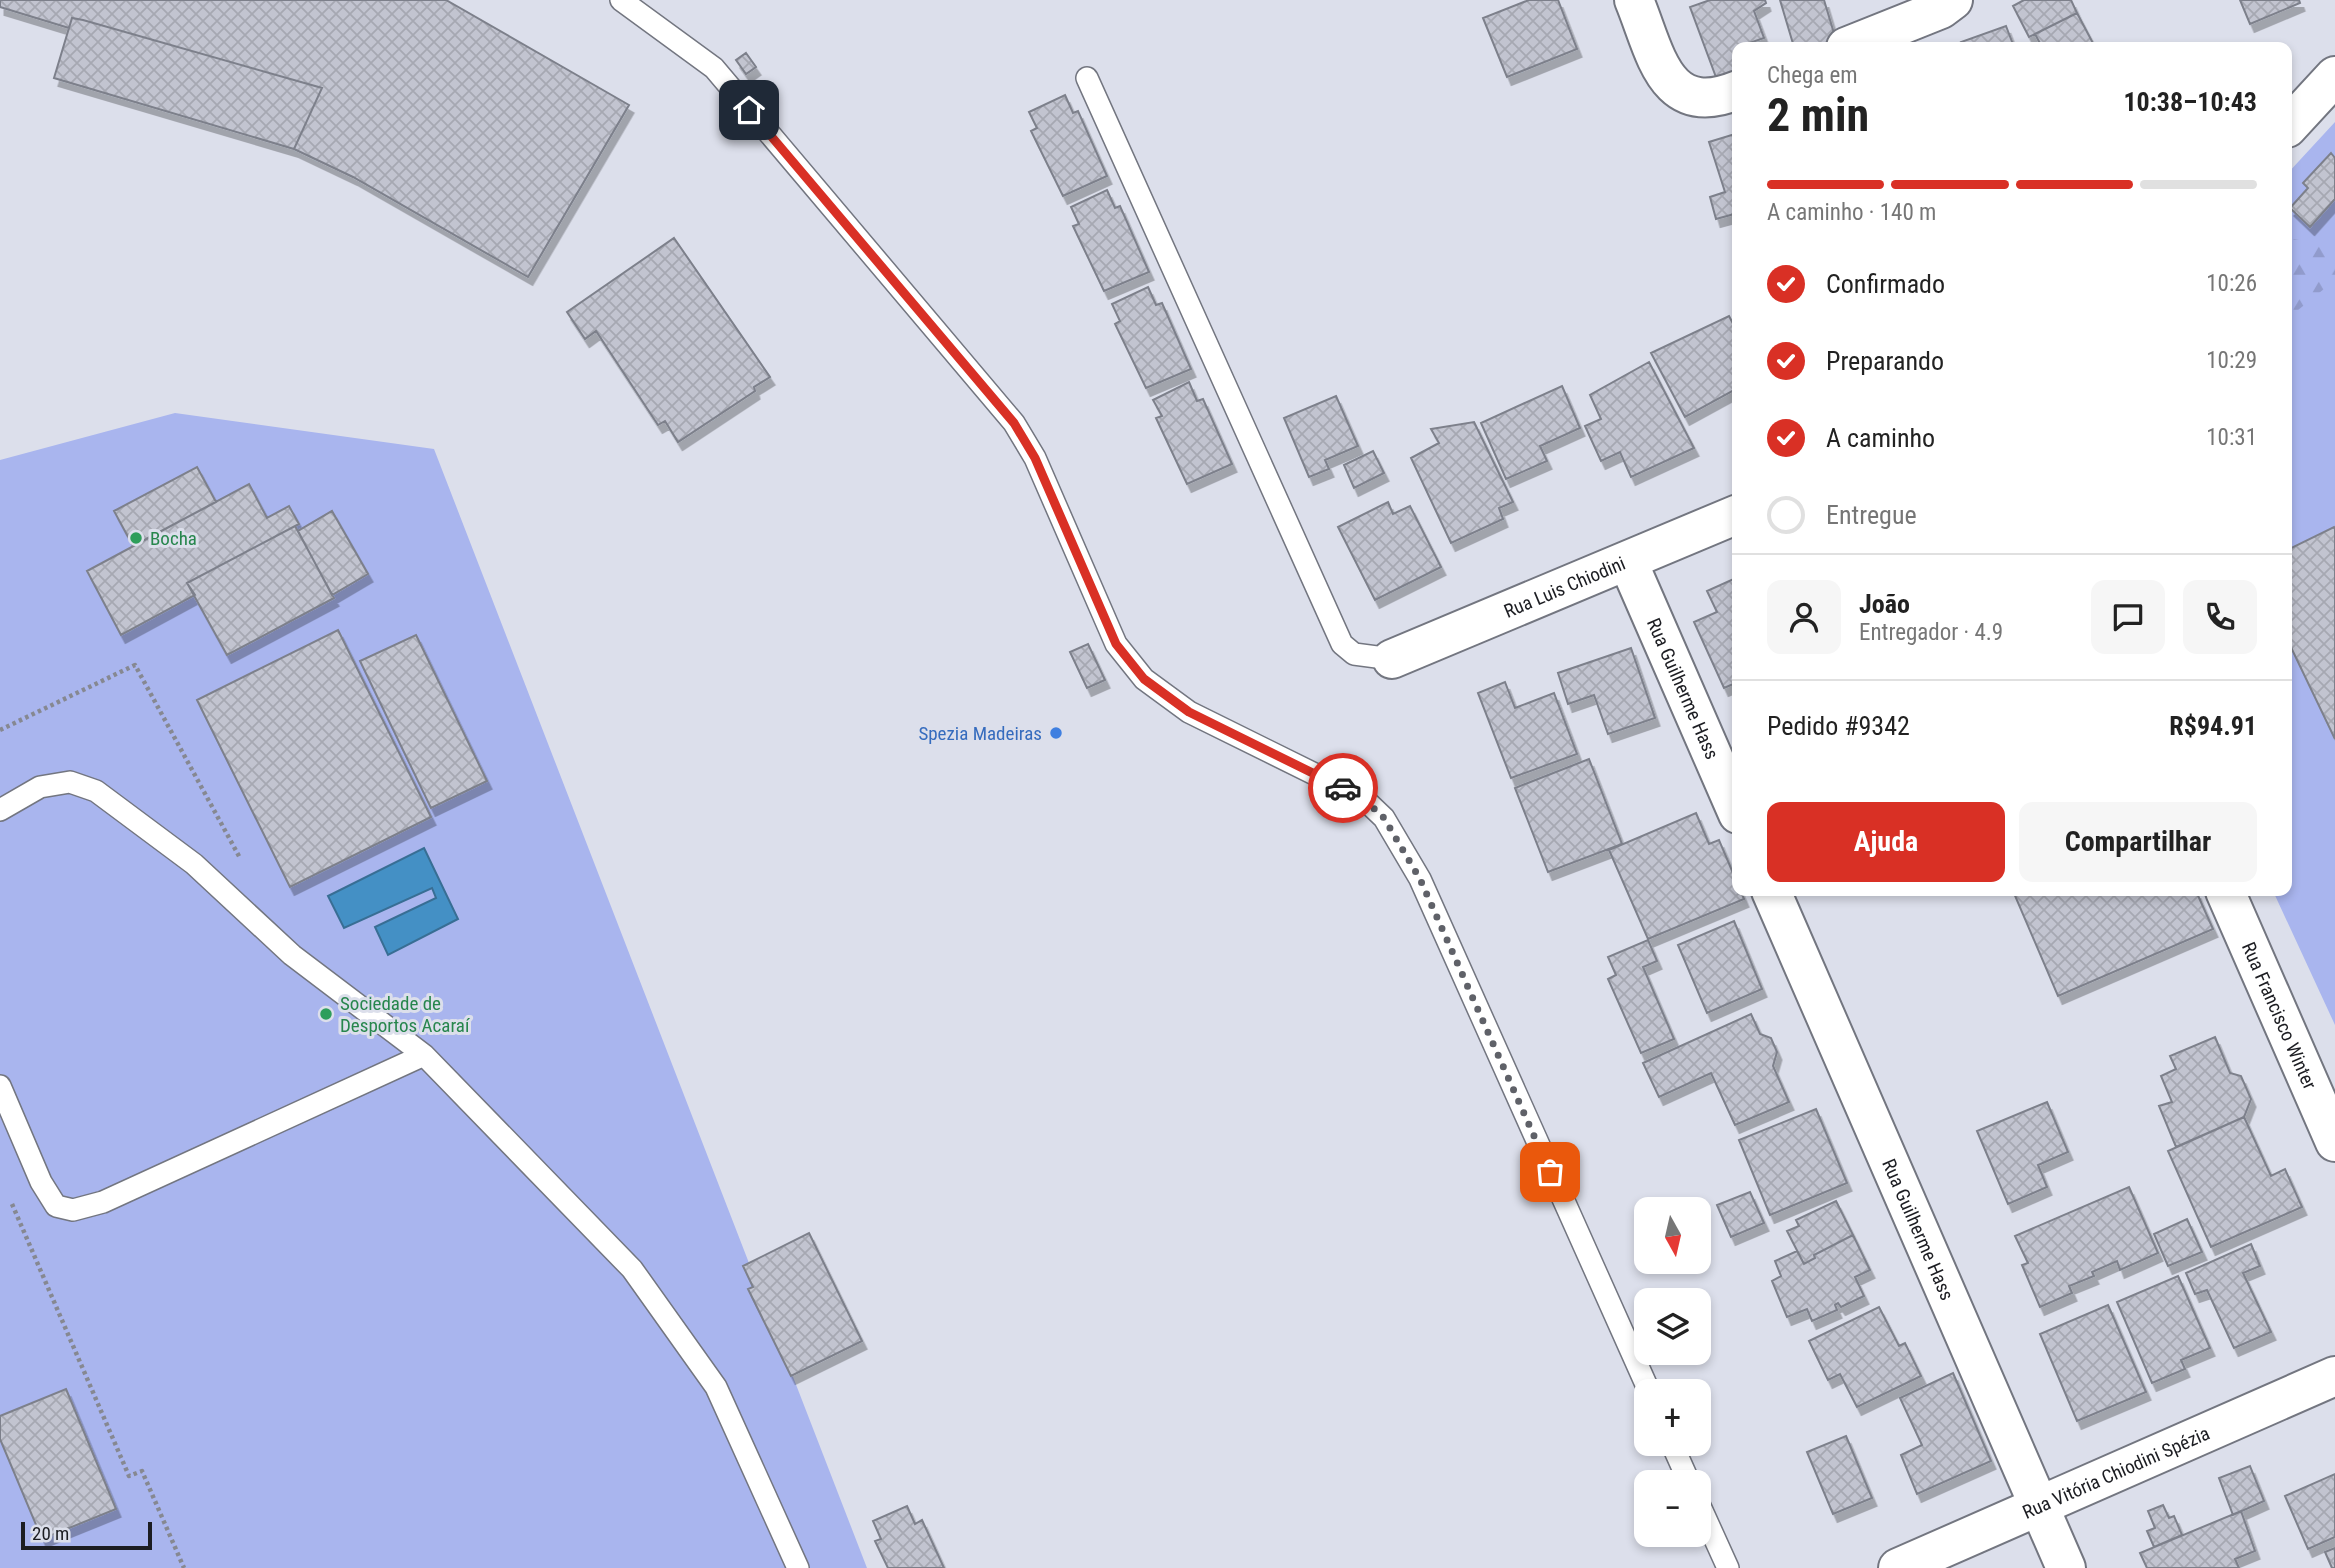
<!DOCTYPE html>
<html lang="pt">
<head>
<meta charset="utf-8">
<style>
	body { margin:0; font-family:"Roboto Condensed",sans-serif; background:#f6f6f6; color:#222; height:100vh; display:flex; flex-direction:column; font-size:26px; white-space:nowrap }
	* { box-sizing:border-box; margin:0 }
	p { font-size:23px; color:#767676 }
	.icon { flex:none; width:38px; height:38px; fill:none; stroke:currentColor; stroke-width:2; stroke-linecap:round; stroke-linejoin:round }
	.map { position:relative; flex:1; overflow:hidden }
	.sheet { position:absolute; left:1732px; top:42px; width:560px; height:854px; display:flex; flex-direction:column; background:#fff; border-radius:14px; box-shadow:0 4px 10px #0003 }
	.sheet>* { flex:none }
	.needle { width:46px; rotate:172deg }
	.buttons { position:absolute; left:1634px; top:1197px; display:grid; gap:14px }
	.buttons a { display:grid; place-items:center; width:77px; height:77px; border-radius:14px; background:#fff; box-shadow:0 4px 10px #0003; font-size:35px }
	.scale { position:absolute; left:21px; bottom:18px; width:131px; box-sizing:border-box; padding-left:7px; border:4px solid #1c1d22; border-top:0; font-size:19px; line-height:24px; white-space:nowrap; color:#1c1d22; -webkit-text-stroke:5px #dcdfeb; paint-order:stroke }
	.pin { position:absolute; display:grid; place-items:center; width:60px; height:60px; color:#fff; margin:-30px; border-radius:14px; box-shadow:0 4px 10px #0006 }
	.courier { position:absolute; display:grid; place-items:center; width:70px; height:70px; margin:-35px; border:5px solid #d93025; border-radius:50%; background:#fff; color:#222; box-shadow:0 2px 9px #0007 }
	.overview em { font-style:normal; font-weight:700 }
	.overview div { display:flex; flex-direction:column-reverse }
	.overview { display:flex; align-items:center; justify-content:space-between; height:119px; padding:0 35px }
	h1 { font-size:46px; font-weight:700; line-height:52px }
	.bar { display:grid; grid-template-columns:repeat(4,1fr); gap:10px 7px; align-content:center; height:84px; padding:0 35px }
	.bar i { height:9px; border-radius:5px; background:#e0e0e0 }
	.bar .active { background:#d93025 }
	.bar p { grid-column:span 4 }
	.line { display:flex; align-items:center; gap:18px; padding:0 35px; border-top:2px solid #e0e0e0 }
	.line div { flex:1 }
	.round { display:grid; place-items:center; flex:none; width:74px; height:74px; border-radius:14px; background:#f6f6f6 }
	ol { padding:0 35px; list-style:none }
	li { display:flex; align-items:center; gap:21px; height:77px }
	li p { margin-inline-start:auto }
	li .icon { padding:7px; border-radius:50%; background:#d93025; color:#fff; stroke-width:4 }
	li:last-child { color:#767676 }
	li i { width:38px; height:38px; border:4px solid #e0e0e0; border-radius:50% }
	.button { display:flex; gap:14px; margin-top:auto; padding:14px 35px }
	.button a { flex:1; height:80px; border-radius:14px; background:#d93025; color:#fff; font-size:28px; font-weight:700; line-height:80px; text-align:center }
	.button a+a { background:#f6f6f6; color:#222 }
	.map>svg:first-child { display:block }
	.grass { fill:#a9b5ee }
	.forest { fill:url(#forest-firs) }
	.water { fill:#4490c5; stroke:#386e94; stroke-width:2 }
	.building { fill:url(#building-cross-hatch); stroke:#7d808b; stroke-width:2; filter:url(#shadow) }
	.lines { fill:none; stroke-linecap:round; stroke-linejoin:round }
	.service-casing { stroke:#737680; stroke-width:24 }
	.minor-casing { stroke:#737680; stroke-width:42 }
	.path { stroke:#868891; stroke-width:4.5; stroke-dasharray:3.5 3.5; stroke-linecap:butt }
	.service { stroke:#fff; stroke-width:21 }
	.minor { stroke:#fff; stroke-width:38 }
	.done { stroke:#5f6168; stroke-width:7; stroke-dasharray:0 12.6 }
	.route { stroke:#d93025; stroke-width:9 }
	.leisure-dot { fill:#2e9e5b; stroke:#dcdfeb; stroke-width:2.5 }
	.shop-dot { fill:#3f7fe0; stroke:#dcdfeb; stroke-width:2.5 }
	.labels { text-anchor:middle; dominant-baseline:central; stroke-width:6; stroke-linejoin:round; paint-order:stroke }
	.leisure-label { font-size:19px; fill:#27864d; stroke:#dcdfeb; text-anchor:start }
	.street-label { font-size:19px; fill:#1c1d22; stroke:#dcdfeb }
	.shop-label { font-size:19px; fill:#366cbe; stroke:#dcdfeb; text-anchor:end }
</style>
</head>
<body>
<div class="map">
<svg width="2335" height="1568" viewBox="0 0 2335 1568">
	<defs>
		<pattern id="forest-firs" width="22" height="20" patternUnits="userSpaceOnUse" patternTransform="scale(1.75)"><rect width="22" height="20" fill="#a9b5ee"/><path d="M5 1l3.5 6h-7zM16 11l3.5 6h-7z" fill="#919bcc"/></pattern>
		<pattern id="building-cross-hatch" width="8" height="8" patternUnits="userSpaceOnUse" patternTransform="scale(1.75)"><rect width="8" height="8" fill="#c2c4d0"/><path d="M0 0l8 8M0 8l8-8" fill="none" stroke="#a6a8b2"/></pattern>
		<filter id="shadow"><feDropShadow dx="4.5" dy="8" stdDeviation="0" flood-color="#0004"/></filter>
	</defs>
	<rect width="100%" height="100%" fill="#dcdfeb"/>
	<path class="grass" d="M 2335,122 L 2335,1025 L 2273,891 L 2287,891 L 2287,174 Z
		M 175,413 L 434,449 L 867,1568 L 0,1568 L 0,460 Z"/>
	<path class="forest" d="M 2287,238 L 2335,246 L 2335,280 L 2287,319 Z"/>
	<path class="water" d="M 424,848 L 458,919 L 388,955 L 375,927 L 436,898 L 432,888 L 344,928 L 328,896 Z"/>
	<path class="building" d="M 0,0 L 446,0 L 629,105 L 528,277 L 353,177 L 294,149 L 322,88 L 83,20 L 72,18 L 69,28 L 0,7 Z
		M 1529,0 L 1558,0 L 1577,49 L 1507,77 L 1483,18 Z
		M 1710,0 L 1765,0 L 1766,3 L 1754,11 L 1764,38 L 1738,47 L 1738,81 L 1720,88 L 1690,7 Z
		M 1780,0 L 1824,0 L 1836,40 L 1812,47 L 1794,47 Z
		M 2024,0 L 2071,0 L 2077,13 L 2029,37 L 2013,6 Z
		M 2240,0 L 2299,0 L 2300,3 L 2250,24 Z
		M 2077,13 L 2095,47 L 2042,47 L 2035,34 Z
		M 72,18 L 83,20 L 322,88 L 294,149 L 54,78 Z
		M 2006,26 L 2014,47 L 1963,47 L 1961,42 Z
		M 746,53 L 756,67 L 746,74 L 736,60 Z
		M 1065,95 L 1073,113 L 1078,111 L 1107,176 L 1063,196 L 1031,131 L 1037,128 L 1029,112 Z
		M 1738,133 L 1738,213 L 1716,219 L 1710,197 L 1725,192 L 1709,142 Z
		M 2331,153 L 2335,158 L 2335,199 L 2310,227 L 2290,208 L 2308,188 L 2303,183 Z
		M 1107,190 L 1115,208 L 1120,206 L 1149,272 L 1104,291 L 1073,226 L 1079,224 L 1071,207 Z
		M 674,238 L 770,377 L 754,387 L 755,391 L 678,442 L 665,421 L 658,425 L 596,331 L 585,339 L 567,312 Z
		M 1148,287 L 1156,305 L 1162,303 L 1191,369 L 1146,388 L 1115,324 L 1120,321 L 1112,304 Z
		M 1729,316 L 1738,333 L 1738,388 L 1685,417 L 1651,353 Z
		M 1649,362 L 1694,448 L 1631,477 L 1620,452 L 1601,461 L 1585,426 L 1601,419 L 1590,395 Z
		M 1189,382 L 1197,401 L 1203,399 L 1232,464 L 1187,484 L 1156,418 L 1162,416 L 1153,400 Z
		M 1562,386 L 1580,428 L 1540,446 L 1547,461 L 1506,479 L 1481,423 Z
		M 1336,396 L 1358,446 L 1325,460 L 1329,469 L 1309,477 L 1284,418 Z
		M 1474,422 L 1513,502 L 1499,508 L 1503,519 L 1451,543 L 1411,458 L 1439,443 L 1431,429 Z
		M 1373,451 L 1384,473 L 1354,488 L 1344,465 Z
		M 197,467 L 216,502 L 133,546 L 114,511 Z
		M 249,484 L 267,518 L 289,506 L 299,524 L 187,583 L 195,595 L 121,635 L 87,571 Z
		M 1388,502 L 1393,514 L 1410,506 L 1441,567 L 1375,600 L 1338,527 Z
		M 332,511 L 368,574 L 332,595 L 298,531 Z
		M 295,526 L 334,598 L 227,655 L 187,583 Z
		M 2334,527 L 2335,529 L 2335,739 L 2287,639 L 2287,550 Z
		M 1738,577 L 1738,682 L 1724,688 L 1694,622 L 1717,612 L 1707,591 Z
		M 338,630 L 431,817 L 290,887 L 197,700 Z
		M 416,635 L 487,781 L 431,808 L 360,661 Z
		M 1088,644 L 1105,680 L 1087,688 L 1070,652 Z
		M 1631,648 L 1655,718 L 1608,734 L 1594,695 L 1568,704 L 1558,673 Z
		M 1505,682 L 1515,708 L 1554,693 L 1577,754 L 1511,778 L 1478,693 Z
		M 1589,759 L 1622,844 L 1548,872 L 1515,788 Z
		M 1696,813 L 1709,844 L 1719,840 L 1744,899 L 1648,939 L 1609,850 Z
		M 2013,891 L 2196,891 L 2213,929 L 2058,996 Z
		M 1734,921 L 1762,989 L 1707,1013 L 1678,945 Z
		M 1648,940 L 1657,961 L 1643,967 L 1674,1039 L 1641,1053 L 1608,979 L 1616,975 L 1608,957 Z
		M 1751,1014 L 1760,1034 L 1771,1038 L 1777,1052 L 1773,1066 L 1789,1102 L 1735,1125 L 1711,1073 L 1659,1097 L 1643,1063 Z
		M 2215,1037 L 2230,1073 L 2241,1076 L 2251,1099 L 2244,1117 L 2176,1147 L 2159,1106 L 2172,1102 L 2161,1076 L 2176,1069 L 2170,1056 Z
		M 2047,1102 L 2068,1152 L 2038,1165 L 2047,1187 L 2008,1204 L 1977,1131 Z
		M 1816,1109 L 1847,1183 L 1770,1215 L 1739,1140 Z
		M 2244,1117 L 2271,1176 L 2285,1169 L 2302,1207 L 2211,1247 L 2168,1151 Z
		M 2129,1187 L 2158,1253 L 2120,1270 L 2117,1261 L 2092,1272 L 2094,1276 L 2069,1286 L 2072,1293 L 2040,1307 L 2022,1265 L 2028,1263 L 2015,1236 Z
		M 1750,1192 L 1764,1223 L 1731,1237 L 1717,1205 Z
		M 1836,1201 L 1853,1235 L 1814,1255 L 1815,1258 L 1804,1264 L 1787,1231 L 1799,1226 L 1796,1220 Z
		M 2187,1219 L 2202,1252 L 2168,1266 L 2154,1234 Z
		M 809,1233 L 862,1341 L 791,1376 L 748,1289 L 753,1287 L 743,1266 Z
		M 1853,1235 L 1870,1270 L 1855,1277 L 1864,1296 L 1841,1307 L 1838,1303 L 1835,1305 L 1837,1310 L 1812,1321 L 1807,1309 L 1787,1317 L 1772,1281 L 1781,1276 L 1775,1261 L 1797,1251 L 1804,1264 L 1815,1258 L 1814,1255 Z
		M 2251,1244 L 2260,1266 L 2243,1273 L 2271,1332 L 2234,1348 L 2207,1290 L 2195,1294 L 2186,1273 Z
		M 2178,1276 L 2210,1348 L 2181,1360 L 2185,1369 L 2152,1383 L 2117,1302 Z
		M 2108,1305 L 2146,1392 L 2077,1421 L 2040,1334 Z
		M 1879,1307 L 1899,1346 L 1905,1343 L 1921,1376 L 1857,1407 L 1840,1374 L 1828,1380 L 1809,1341 Z
		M 1953,1373 L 1991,1461 L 1917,1494 L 1901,1455 L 1922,1445 L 1900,1398 Z
		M 66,1389 L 116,1509 L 42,1539 L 0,1439 L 0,1416 Z
		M 1846,1436 L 1872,1498 L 1833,1514 L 1807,1452 Z
		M 2250,1466 L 2264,1501 L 2233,1515 L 2219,1478 Z
		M 2335,1474 L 2335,1537 L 2308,1549 L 2285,1496 Z
		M 2163,1505 L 2169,1518 L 2174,1516 L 2182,1535 L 2154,1547 L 2147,1531 L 2155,1528 L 2148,1511 Z
		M 907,1506 L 915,1524 L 922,1520 L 944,1568 L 888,1568 L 875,1541 L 881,1539 L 873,1521 Z
		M 2241,1511 L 2255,1551 L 2235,1559 L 2239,1568 L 2147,1568 L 2140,1553 Z
		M 2335,1548 L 2335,1568 L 2332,1568 L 2325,1552 Z"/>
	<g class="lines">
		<defs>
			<path id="service" d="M 621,0 L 714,68 L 1014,423 L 1035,458 L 1116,644 L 1144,679 L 1189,712 L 1363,798 L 1384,818 L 1420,879 L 1649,1391
				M 1087,78 L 1342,644 L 1354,654 L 1392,659
				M 0,810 L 40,787 L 70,782 L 96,791 L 194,864 L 292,955 L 424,1055 L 632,1269 L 716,1387 L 798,1568
				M 0,1086 L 41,1182 L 56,1206 L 73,1210 L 103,1202 L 424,1055
				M 1672,1444 L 1689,1482
				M 1699,1504 L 1728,1568"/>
			<g id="minor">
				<path d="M 1634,0 C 1656,53 1664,120 1738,90"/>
				<path d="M 1846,47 L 1941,9 L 1953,0"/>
				<path d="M 2287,128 L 2335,76"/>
				<path id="s1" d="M 1628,562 L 1738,814"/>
				<path id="s2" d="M 1392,659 L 1738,514"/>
				<path id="s3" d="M 1771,891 L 2066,1568"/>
				<path id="s4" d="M 2225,891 L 2335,1142"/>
				<path id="s5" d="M 1898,1568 L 2335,1376"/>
			</g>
		</defs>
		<use href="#service" class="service-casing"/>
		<use href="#minor" class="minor-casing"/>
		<path class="path" d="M 0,730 L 135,665 L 240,858
			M 12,1204 L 129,1476 L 142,1471 L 184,1568"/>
		<use href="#service" class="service"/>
		<use href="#minor" class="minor"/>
	</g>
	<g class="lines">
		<path class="done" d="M 1343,788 L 1363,798 L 1384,818 L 1420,879 L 1550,1172"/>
		<path class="route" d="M 749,110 L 1014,423 L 1035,458 L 1116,644 L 1144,679 L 1189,712 L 1343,788"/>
	</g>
	<g class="leisure-dot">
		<circle cx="136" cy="538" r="7"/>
		<circle cx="326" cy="1014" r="7"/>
	</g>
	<circle class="shop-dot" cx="1056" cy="733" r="7"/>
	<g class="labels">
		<g class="leisure-label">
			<text x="150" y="538">Bocha</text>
			<text x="340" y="1003">Sociedade de<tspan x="340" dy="22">Desportos Acaraí</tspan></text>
		</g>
		<g class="street-label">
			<text stroke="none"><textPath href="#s2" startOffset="187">Rua Luis Chiodini</textPath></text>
			<text stroke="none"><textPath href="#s1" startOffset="138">Rua Guilherme Hass</textPath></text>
			<text stroke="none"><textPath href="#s4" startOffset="136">Rua Francisco Winter</textPath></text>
			<text stroke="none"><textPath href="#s3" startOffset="369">Rua Guilherme Hass</textPath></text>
			<text stroke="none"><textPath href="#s5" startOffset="238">Rua Vitória Chiodini Spézia</textPath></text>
		</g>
		<g class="shop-label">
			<text x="1042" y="733">Spezia Madeiras</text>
		</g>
	</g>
</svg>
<div class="buttons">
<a><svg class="needle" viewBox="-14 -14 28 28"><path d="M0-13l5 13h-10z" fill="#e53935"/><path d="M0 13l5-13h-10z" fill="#767676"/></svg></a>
<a><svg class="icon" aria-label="layers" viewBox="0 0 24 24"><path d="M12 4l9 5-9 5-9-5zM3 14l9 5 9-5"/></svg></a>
<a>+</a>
<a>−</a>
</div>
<div class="scale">20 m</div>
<div class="pin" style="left:1550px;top:1172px;background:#ea580c"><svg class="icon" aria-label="bag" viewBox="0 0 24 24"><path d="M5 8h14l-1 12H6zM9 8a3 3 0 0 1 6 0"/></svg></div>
<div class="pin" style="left:749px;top:110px;background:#1f2937"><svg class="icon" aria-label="home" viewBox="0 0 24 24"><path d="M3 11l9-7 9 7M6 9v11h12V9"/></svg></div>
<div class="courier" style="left:1343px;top:788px"><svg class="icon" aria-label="car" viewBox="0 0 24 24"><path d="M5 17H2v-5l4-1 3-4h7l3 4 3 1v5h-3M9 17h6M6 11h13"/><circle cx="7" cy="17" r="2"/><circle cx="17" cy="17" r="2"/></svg></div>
<section class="sheet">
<div class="overview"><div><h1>2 min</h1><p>Chega em</p></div><em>10:38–10:43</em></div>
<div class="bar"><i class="active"></i><i class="active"></i><i class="active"></i><i></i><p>A caminho · 140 m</p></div>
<ol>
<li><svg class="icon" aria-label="check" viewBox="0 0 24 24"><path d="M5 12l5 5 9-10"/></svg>Confirmado<p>10:26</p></li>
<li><svg class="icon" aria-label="check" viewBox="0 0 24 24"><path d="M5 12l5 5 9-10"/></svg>Preparando<p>10:29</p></li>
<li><svg class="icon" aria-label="check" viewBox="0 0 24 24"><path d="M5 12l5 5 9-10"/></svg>A caminho<p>10:31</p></li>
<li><i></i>Entregue</li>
</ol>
<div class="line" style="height:126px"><a class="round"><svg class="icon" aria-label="person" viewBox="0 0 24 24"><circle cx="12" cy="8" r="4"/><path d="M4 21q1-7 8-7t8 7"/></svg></a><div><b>João</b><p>Entregador · 4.9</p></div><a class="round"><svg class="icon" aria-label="chat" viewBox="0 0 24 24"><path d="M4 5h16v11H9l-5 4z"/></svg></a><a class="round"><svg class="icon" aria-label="phone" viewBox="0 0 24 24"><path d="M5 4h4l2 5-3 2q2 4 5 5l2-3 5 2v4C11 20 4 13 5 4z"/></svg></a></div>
<div class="line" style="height:91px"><div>Pedido #9342</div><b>R$94.91</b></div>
<div class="button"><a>Ajuda</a><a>Compartilhar</a></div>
</section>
</div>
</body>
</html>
